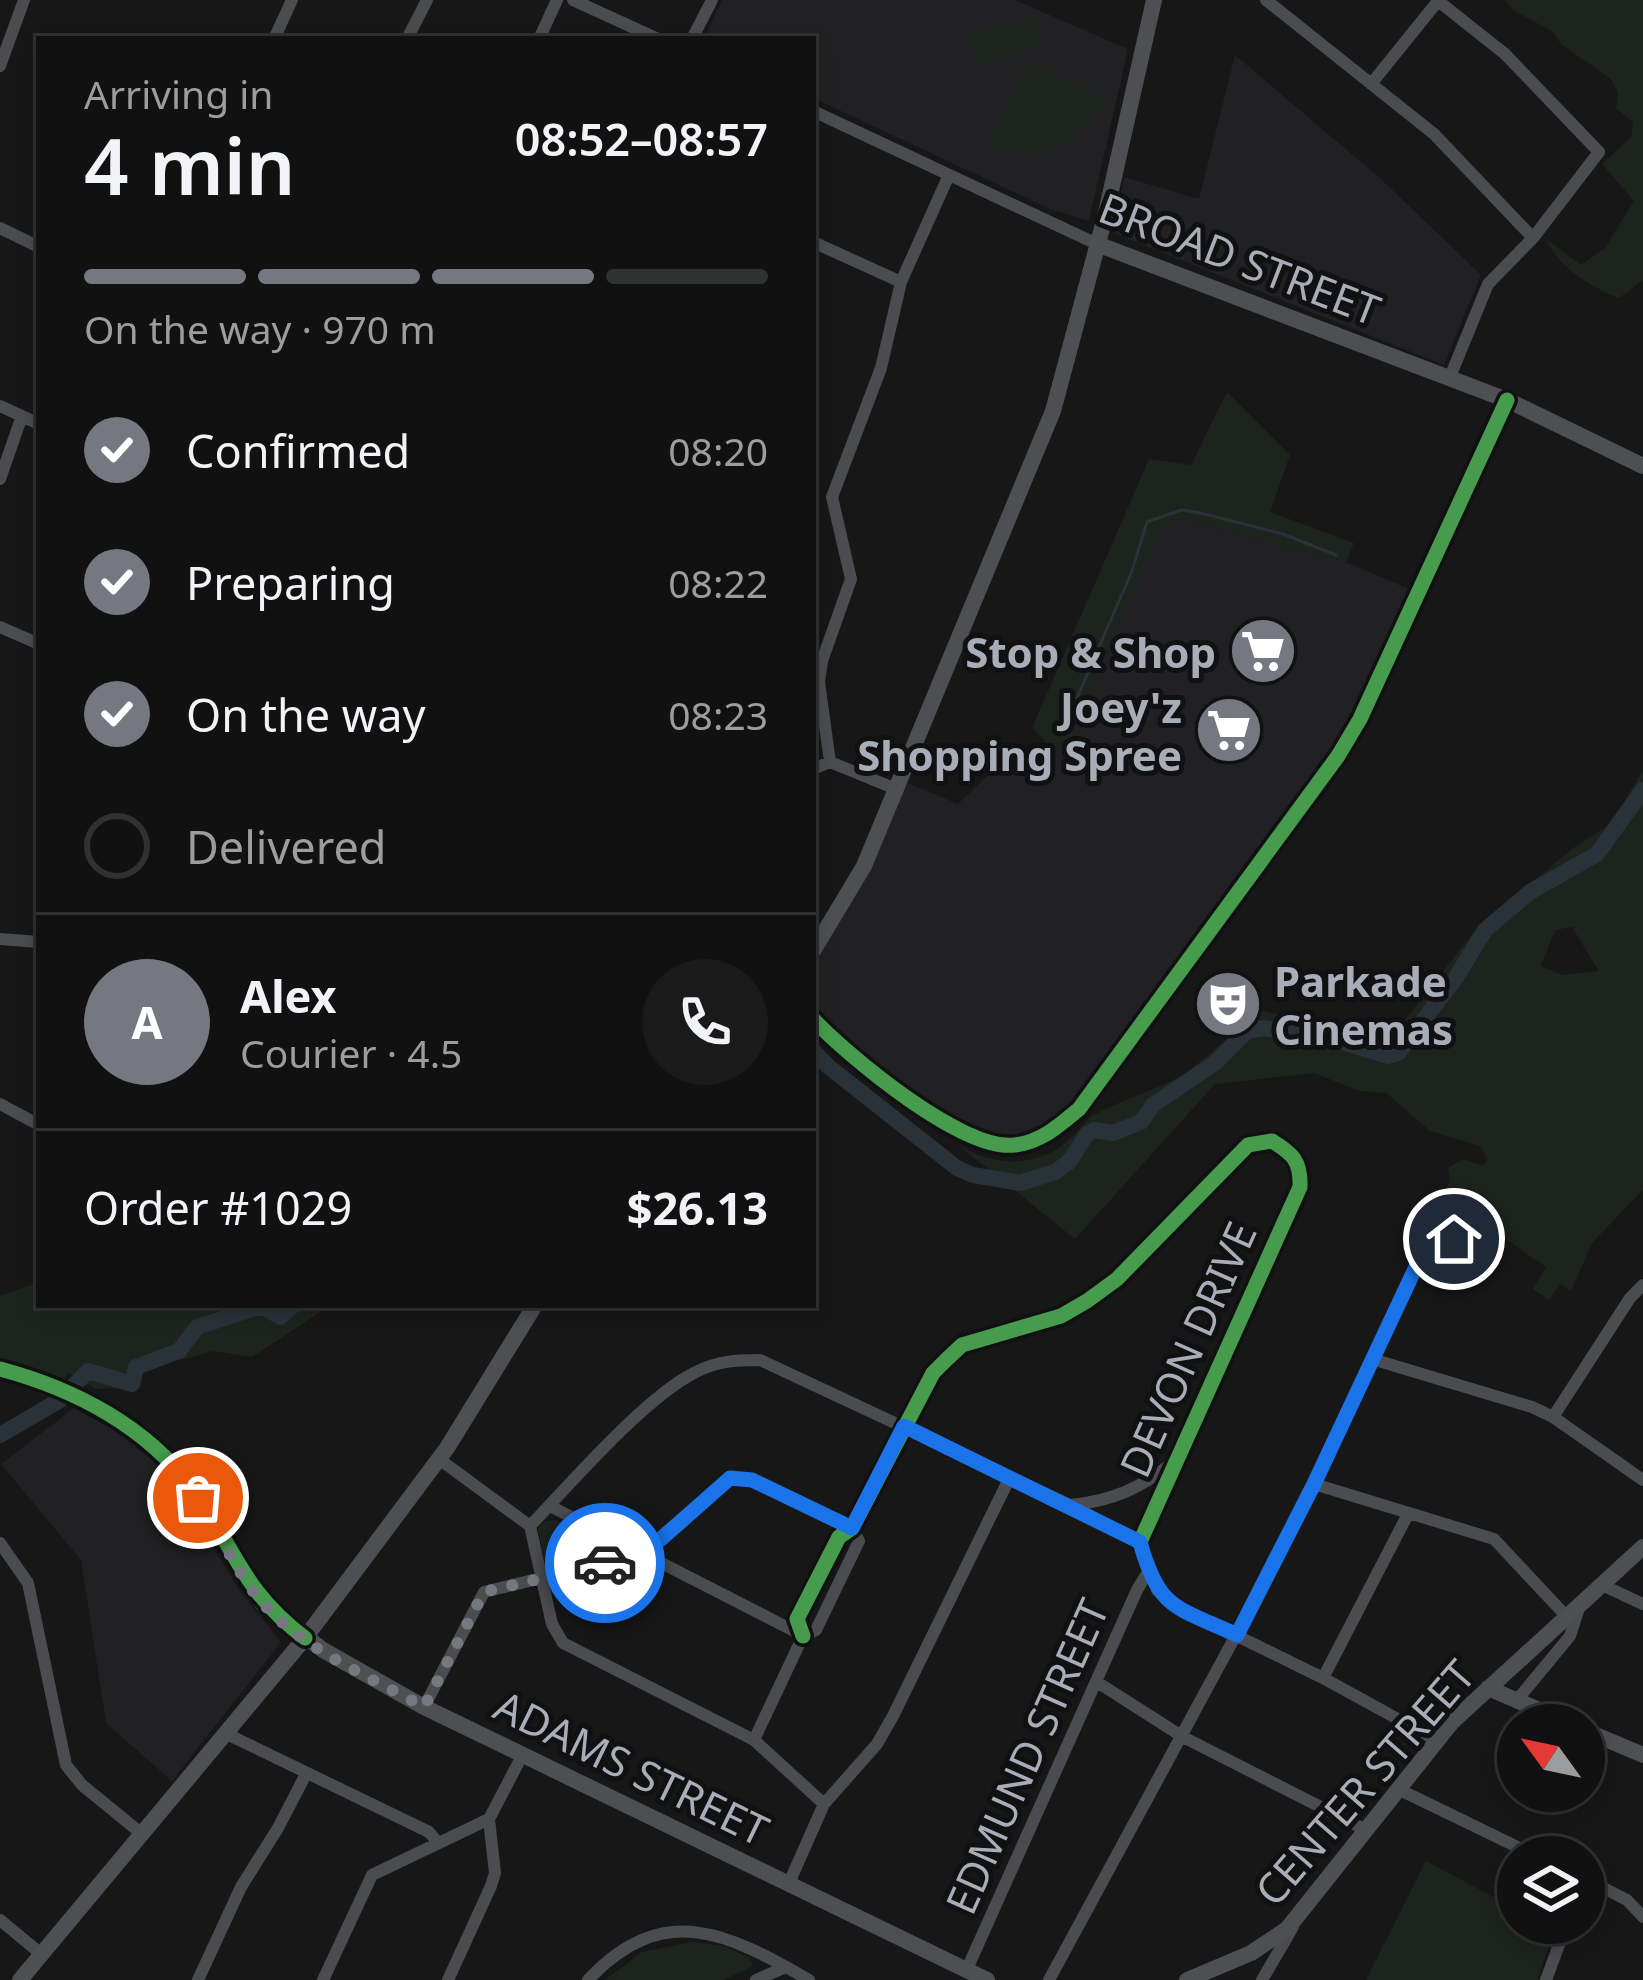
<!DOCTYPE html>
<html lang="en">
<head>
<meta charset="utf-8">
<style>
	body { margin:0; font-family:"Noto Sans",sans-serif; background:#1a1a1a; color:#f1f3f6; height:100vh; display:flex; flex-direction:column; font-size:45px; white-space:nowrap }
	* { box-sizing:border-box; margin:0 }
	p { font-size:39px; color:#9c9d9f }
	.icon { flex:none; width:66px; height:66px; fill:none; stroke:currentColor; stroke-width:2; stroke-linecap:round; stroke-linejoin:round }
	.map { position:relative; flex:1; overflow:hidden }
	.drawer { position:absolute; left:36px; top:36px; width:780px; height:1272px; display:flex; flex-direction:column; background:#111; border-radius:0px; box-shadow:0 6px 18px #0003,0 0 0 3px #303131 }
	.drawer>* { flex:none }
	.needle { width:78px; rotate:303deg }
	.fabs { position:absolute; left:1497px; top:1704px; display:grid; gap:24px }
	.fabs a { display:grid; place-items:center; width:108px; height:108px; border-radius:50%; background:#111; box-shadow:0 6px 18px #0003,0 0 0 3px #303131; font-size:60px }
	.pin { position:absolute; display:grid; place-items:center; width:102px; height:102px; color:#fff; margin:-51px; border:6px solid #fff; border-radius:50%; box-shadow:0 3px 12px #0007 }
	.courier { position:absolute; display:grid; place-items:center; width:120px; height:120px; margin:-60px; border:9px solid #1a73e8; border-radius:50%; background:#fff; color:#222; box-shadow:0 3px 15px #0007 }
	.head em { font-style:normal; font-weight:600 }
	.head div { display:flex; flex-direction:column-reverse }
	.head { display:flex; align-items:center; justify-content:space-between; height:204px; padding:0 48px }
	h1 { font-size:78px; font-weight:600; line-height:90px }
	.bar { display:grid; grid-template-columns:repeat(4,1fr); gap:18px 12px; align-content:center; height:144px; padding:0 48px }
	.bar i { height:15px; border-radius:9px; background:#303131 }
	.bar .selected { background:#757880 }
	.bar p { grid-column:span 4 }
	.line { display:flex; align-items:center; gap:30px; padding:0 48px; border-top:3px solid #303131 }
	.line div { flex:1 }
	.round { display:grid; place-items:center; flex:none; width:126px; height:126px; border-radius:63px; background:#1a1a1a }
	ol { padding:0 48px; list-style:none }
	li { display:flex; align-items:center; gap:36px; height:132px }
	li p { margin-inline-start:auto }
	li .icon { padding:12px; border-radius:50%; background:#757880; color:#fff; stroke-width:4 }
	li:last-child { color:#9c9d9f }
	li i { width:66px; height:66px; border:6px solid #303131; border-radius:50% }
	.map>svg:first-child { display:block }
	.built { fill:#212123 }
	.green { fill:#1d241e; fill-rule:evenodd }
	.lines { fill:none; stroke-linecap:round; stroke-linejoin:round }
	.stream { stroke:#2a3239; stroke-width:3 }
	.river { stroke:#2a3239; stroke-width:16 }
	.minor { stroke:#4b4c50; stroke-width:12 }
	.major { stroke:#4d4f52; stroke-width:16 }
	.cycleway-casing { stroke:#111113; stroke-width:22 }
	.cycleway { stroke:#469c4c; stroke-width:15 }
	.done { stroke:#757880; stroke-width:12; stroke-dasharray:0 21.6 }
	.route { stroke:#1a73e8; stroke-width:15 }
	.labels { text-anchor:middle; dominant-baseline:central; stroke-width:10; stroke-linejoin:round; paint-order:stroke }
	.street-label { font-size:42px; fill:#a8adb8; stroke:#111113 }
	.poi-label { font-size:42px; font-weight:bold; fill:#a8adb8; stroke:#111113; text-anchor:end }
</style>
</head>
<body>
<div class="map">
<svg width="1643" height="1980" viewBox="0 0 1643 1980">
	<rect width="100%" height="100%" fill="#171717"/>
	<path class="built" d="M 722,0 L 1015,0 L 1128,49 L 1089,221 L 1050,209 L 813,98 L 813,39 L 704,39 Z
		M 1235,55 L 1380,178 L 1481,275 L 1444,365 L 1114,233 L 1124,177 L 1199,199 Z
		M 1180,518 L 1346,562 L 1418,593 L 1360,719 L 1079,1109 L 1040,1138 L 992,1144 L 927,1111 L 813,1019 L 813,951 L 900,780 L 958,804 L 990,773 L 1038,755 L 1048,745 L 1070,740 L 1162,527 Z
		M 74,1408 L 114,1430 L 166,1471 L 240,1591 L 281,1642 L 172,1781 L 106,1723 L 81,1560 L 1,1464 Z"/>
	<path class="green" d="M 1505,0 L 1643,0 L 1643,280 L 1619,298 C 1592,288 1558,267 1546,239 L 1581,265 L 1605,248 L 1634,201 L 1602,164 L 1631,137 L 1633,122 L 1616,108 L 1618,92 L 1611,79 L 1561,44 L 1552,31 L 1513,10 Z
		M 1034,15 L 1043,46 L 977,66 L 967,33 Z
		M 1028,64 L 1107,99 C 1083,146 1039,166 989,144 L 1022,67 Z
		M 1227,392 L 1290,455 L 1270,512 L 1354,543 L 1346,562 L 1180,518 L 1163,527 L 1070,740 L 1048,745 L 1032,728 L 1149,459 L 1191,465 Z
		M 1643,770 L 1643,1190 L 1592,1243 L 1571,1291 L 1560,1284 L 1549,1300 L 1533,1289 L 1546,1267 L 1483,1223 L 1472,1205 L 1445,1191 L 1450,1181 L 1448,1168 L 1464,1159 L 1483,1166 L 1488,1159 L 1480,1146 L 1430,1131 L 1386,1093 L 1359,1091 L 1314,1073 L 1215,1084 L 1075,1239 L 955,1142 C 989,1167 1035,1169 1068,1141 C 1077,1133 1084,1121 1094,1115 C 1124,1098 1160,1090 1188,1071 C 1213,1053 1236,1030 1259,1010 L 1390,1039 L 1477,928 L 1573,848 L 1611,824 ZM 1572,927 L 1598,970 L 1597,971 L 1562,975 L 1541,966 L 1555,930 Z
		M 39,1282 L 39,1305 L 331,1305 L 252,1357 L 213,1351 L 185,1359 L 145,1361 L 141,1387 L 96,1389 L 69,1373 L 62,1381 L 0,1359 L 0,1296 Z
		M 556,1520 L 609,1546 L 611,1554 L 556,1567 L 545,1564 L 538,1528 L 545,1521 Z
		M 1426,1861 L 1518,1910 L 1518,1923 L 1543,1923 L 1555,1929 L 1537,1980 L 1366,1980 Z
		M 692,1942 L 723,1946 L 750,1958 L 753,1966 L 724,1980 L 605,1980 L 642,1952 Z"/>
	<g class="lines">
		<path class="stream" d="M 1058,732 L 1074,705 L 1132,571 L 1147,522 L 1181,510 L 1201,513 L 1283,534 L 1336,555"/>
		<path class="river" d="M 813,1051 L 829,1067 L 957,1168 L 973,1175 L 1020,1183 L 1055,1172 L 1069,1162 L 1087,1134 L 1094,1130 L 1113,1133 L 1141,1122 L 1153,1105 L 1215,1063 L 1247,1031 L 1264,1028 L 1334,1039 L 1388,1056 L 1398,1053 L 1455,979 L 1485,930 L 1530,892 L 1597,854 L 1643,790
			M 0,1435 L 60,1400 L 88,1371 L 132,1384 L 136,1367 L 179,1351 L 197,1327 L 255,1308 L 265,1308 L 280,1317 L 294,1305"/>
		<path class="minor" d="M 573,0 L 658,39
			M 1266,0 L 1434,134 L 1533,238
			M 1437,0 L 1505,54 L 1599,152 L 1533,238 L 1488,284 L 1450,377
			M 274,39 L 292,0
			M 407,39 L 427,0
			M 539,39 L 557,0
			M 692,39 L 712,0
			M 0,66 L 24,0
			M 1371,84 L 1438,1
			M 813,111 L 1097,244
			M 0,228 L 39,247
			M 813,242 L 901,282
			M 0,406 L 39,424
			M 0,479 L 22,416
			M 0,627 L 39,644
			M 830,762 L 819,682 L 822,661 L 851,579 L 832,497 L 881,368 L 901,282 L 949,175
			M 813,769 L 830,762 L 896,789
			M 0,939 L 39,942
			M 813,1019 C 848,1056 963,1152 1015,1145 C 1041,1142 1060,1125 1079,1109 L 1338,756 L 1360,719 L 1507,400
			M 0,1104 L 39,1125
			M 1372,1359 L 1532,1407 L 1553,1417 L 1643,1480
			M 1553,1417 L 1630,1298 L 1643,1285
			M 439,1459 L 530,1526 L 552,1624 L 563,1643 L 754,1740 L 824,1804
			M 1314,1484 L 1494,1539 L 1567,1617
			M 1071,1505 C 1112,1501 1141,1488 1172,1463
			M 550,1506 L 802,1635
			M 530,1526 C 570,1484 646,1396 696,1372 C 717,1361 736,1360 760,1360 L 1070,1505 L 1140,1542
			M 1140,1542 L 1157,1590 L 1172,1604 L 1323,1678 L 1436,1740
			M 0,1543 L 28,1583 L 66,1765 L 82,1785 L 142,1834
			M 1602,1585 L 1643,1604
			M 803,1636 L 797,1619 L 839,1537 L 852,1528 L 933,1373 L 946,1360 L 962,1345 L 1061,1316 L 1087,1301 L 1117,1279 L 1248,1145 L 1272,1141 C 1293,1154 1301,1161 1300,1187 L 1140,1542
			M 1323,1678 L 1408,1514
			M 1097,1682 L 1183,1737 L 1366,1830
			M 1517,1700 L 1570,1636 L 1580,1605
			M 424,1707 L 484,1592 L 640,1554 L 731,1478 L 752,1480 L 852,1528
			M 227,1734 L 429,1832 L 438,1843
			M 754,1740 L 803,1636 L 816,1630 L 859,1541 L 852,1528
			M 1398,1789 L 1538,1857
			M 1584,1878 L 1627,1900 L 1643,1917
			M 789,1883 L 824,1804 L 877,1744 L 893,1716 L 1010,1477
			M 0,1920 L 40,1953
			M 967,1969 L 1137,1590 L 1148,1572
			M 198,1980 L 241,1887 L 278,1828 L 306,1774
			M 323,1980 L 372,1875 L 489,1819
			M 448,1980 L 491,1886 L 495,1873 L 489,1819 L 523,1754
			M 588,1980 C 663,1900 728,1933 809,1980
			M 756,1980 L 786,1967
			M 1049,1980 L 1236,1635 L 1314,1484 L 1442,1212 L 1454,1208 L 1465,1214 L 1468,1224 C 1460,1242 1448,1239 1430,1237
			M 1262,1980 L 1293,1927
			M 1546,1980 L 1567,1923"/>
		<path class="major" d="M 1097,244 L 1507,400 L 1643,466
			M 813,951 L 864,866 L 1053,411 L 1105,217 L 1154,0
			M 0,1369 L 104,1410 L 152,1446 L 194,1492 L 262,1603 L 323,1650 L 424,1707 L 987,1980
			M 1488,1688 L 1574,1725
			M 1584,1730 L 1643,1755
			M 20,1980 L 305,1638 L 447,1448 L 535,1305
			M 1187,1980 L 1251,1953 L 1287,1929 L 1452,1722 L 1643,1547"/>
		<defs>
			<path id="cycleway" d="M 813,1019 C 848,1056 963,1152 1015,1145 C 1041,1142 1060,1125 1079,1109 L 1338,756 L 1360,719 L 1507,400
				M 0,1369 C 75,1389 148,1427 194,1491 C 236,1550 243,1592 305,1638
				M 803,1636 L 797,1619 L 839,1537 L 852,1528 L 933,1373 L 946,1360 L 962,1345 L 1061,1316 L 1087,1301 L 1117,1279 L 1248,1145 L 1272,1141 C 1293,1154 1301,1161 1300,1187 L 1140,1542"/>
		</defs>
		<use href="#cycleway" class="cycleway-casing"/>
		<use href="#cycleway" class="cycleway"/>
	</g>
	<g class="lines">
		<path class="done" d="M 198,1498 C 219,1531 235,1571 261,1601 C 302,1649 370,1677 424,1707 L 484,1592 L 605,1563"/>
		<path class="route" d="M 605,1563 L 652,1547 L 730,1478 L 752,1480 L 852,1528 L 904,1426 L 1140,1542 C 1159,1611 1177,1607 1237,1635 L 1314,1484 L 1430,1237 L 1454,1239"/>
	</g>
	<defs>
		<symbol id="supermarket-disc" viewBox="-11 -11 22 22"><circle r="9.5" fill="#757880" stroke="#111113"/><path d="M-6-5.5h2.5l.6 2H6L4.5 2H-2.5L-4.4-4H-6ZM-1.5 3.2a1.3 1.3 0 1 0 .1 0ZM3 3.2a1.3 1.3 0 1 0 .1 0Z" fill="#fff"/></symbol>
		<symbol id="theatre-disc" viewBox="-11 -11 22 22"><circle r="9.5" fill="#757880" stroke="#111113"/><path d="M-5-5.5Q0-4 5-5.5V0Q5 5 0 6Q-5 5-5 0ZM-3.3-2.5H-1v1.5H-3.3ZM1-2.5H3.3v1.5H1ZM-2.8 1Q0 5.5 2.8 1Z" fill="#fff"/></symbol>
	</defs>
	<g fill-rule="evenodd">
		<use href="#supermarket-disc" x="1225" y="613" width="76" height="76"/>
		<use href="#supermarket-disc" x="1191" y="692" width="76" height="76"/>
		<use href="#theatre-disc" x="1190" y="966" width="76" height="76"/>
	</g>
	<g class="labels">
		<g class="street-label">
			<text transform="translate(1240 258) rotate(21)">BROAD STREET</text>
			<text transform="translate(1187 1349) rotate(-66)">DEVON DRIVE</text>
			<text transform="translate(1026 1756) rotate(-66)">EDMUND STREET</text>
			<text transform="translate(632 1767) rotate(26)">ADAMS STREET</text>
			<text transform="translate(1364 1782) rotate(-49)">CENTER STREET</text>
		</g>
		<g class="poi-label">
			<text x="1216" y="651">Stop &amp; Shop</text>
			<text x="1182" y="706">Joey'z<tspan x="1182" dy="48">Shopping Spree</tspan></text>
			<text x="1274" y="980" text-anchor="start">Parkade<tspan x="1274" dy="48">Cinemas</tspan></text>
		</g>
	</g>
</svg>
<div class="fabs">
<a><svg class="needle" viewBox="-14 -14 28 28"><path d="M0-13l5 13h-10z" fill="#e53935"/><path d="M0 13l5-13h-10z" fill="#9c9d9f"/></svg></a>
<a><svg class="icon" aria-label="layers" viewBox="0 0 24 24"><path d="M12 4l9 5-9 5-9-5zM3 14l9 5 9-5"/></svg></a>
</div>
<div class="pin" style="left:198px;top:1498px;background:#ea580c"><svg class="icon" aria-label="bag" viewBox="0 0 24 24"><path d="M5 8h14l-1 12H6zM9 8a3 3 0 0 1 6 0"/></svg></div>
<div class="pin" style="left:1454px;top:1239px;background:#1f2937"><svg class="icon" aria-label="home" viewBox="0 0 24 24"><path d="M3 11l9-7 9 7M6 9v11h12V9"/></svg></div>
<div class="courier" style="left:605px;top:1563px"><svg class="icon" aria-label="car" viewBox="0 0 24 24"><path d="M5 17H2v-5l4-1 3-4h7l3 4 3 1v5h-3M9 17h6M6 11h13"/><circle cx="7" cy="17" r="2"/><circle cx="17" cy="17" r="2"/></svg></div>
<section class="drawer">
<div class="head"><div><h1>4 min</h1><p>Arriving in</p></div><em>08:52–08:57</em></div>
<div class="bar"><i class="selected"></i><i class="selected"></i><i class="selected"></i><i></i><p>On the way · 970 m</p></div>
<ol>
<li><svg class="icon" aria-label="check" viewBox="0 0 24 24"><path d="M5 12l5 5 9-10"/></svg>Confirmed<p>08:20</p></li>
<li><svg class="icon" aria-label="check" viewBox="0 0 24 24"><path d="M5 12l5 5 9-10"/></svg>Preparing<p>08:22</p></li>
<li><svg class="icon" aria-label="check" viewBox="0 0 24 24"><path d="M5 12l5 5 9-10"/></svg>On the way<p>08:23</p></li>
<li><i></i>Delivered</li>
</ol>
<div class="line" style="height:216px"><b class="round" style="background:#757880;color:#fff">A</b><div><b>Alex</b><p>Courier · 4.5</p></div><a class="round"><svg class="icon" aria-label="phone" viewBox="0 0 24 24"><path d="M5 4h4l2 5-3 2q2 4 5 5l2-3 5 2v4C11 20 4 13 5 4z"/></svg></a></div>
<div class="line" style="height:156px"><div>Order #1029</div><b>$26.13</b></div>
</section>
</div>
</body>
</html>
